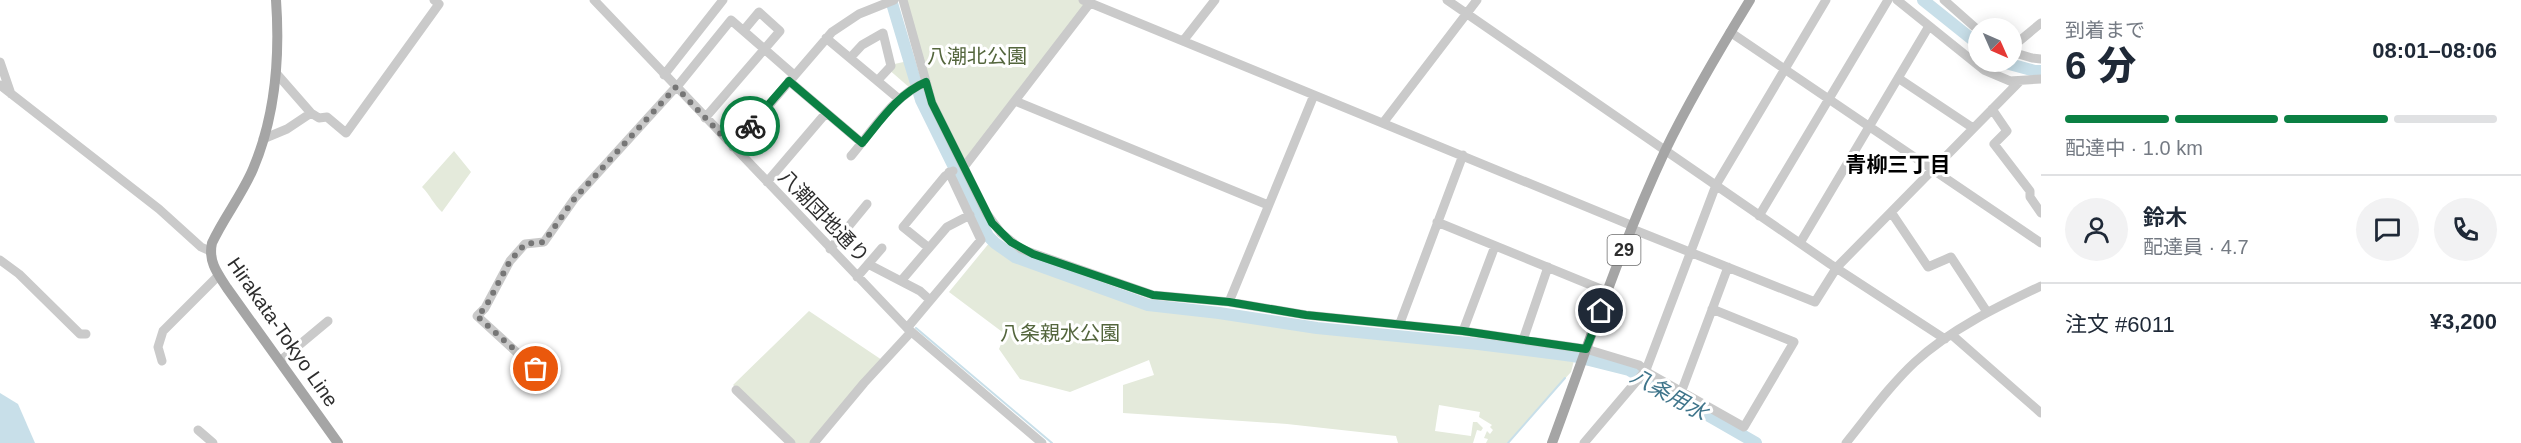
<!DOCTYPE html>
<html lang="ja">
<head>
<meta charset="utf-8">
<style>
	body { margin:0; font-family:Arial,"Noto Sans JP",sans-serif; background:#f2f2f3; color:#1f2937; height:100vh; display:flex; flex-direction:column; font-size:22px; white-space:nowrap }
	* { box-sizing:border-box; margin:0 }
	p { font-size:20px; color:#747a83 }
	.icon { flex:none; width:33px; height:33px; fill:none; stroke:currentColor; stroke-width:2; stroke-linecap:round; stroke-linejoin:round }
	.map { position:relative; flex:1; overflow:hidden }
	.sheet { display:flex; flex-direction:column; background:#fff; width:480px }
	.sheet>* { flex:none }
	.needle { width:39px; rotate:135deg }
	.fabs { position:absolute; left:1968px; top:18px; display:grid; gap:12px }
	.fabs a { display:grid; place-items:center; width:54px; height:54px; border-radius:50%; background:#fff; box-shadow:0 3px 15px #0003; font-size:30px }
	.pin { position:absolute; display:grid; place-items:center; width:51px; height:51px; color:#fff; margin:-26px; border:3px solid #fff; border-radius:50%; box-shadow:0 2px 6px #0007 }
	.courier { position:absolute; display:grid; place-items:center; width:60px; height:60px; margin:-30px; border:4px solid #0b8043; border-radius:50%; background:#fff; color:#222; box-shadow:0 2px 8px #0007 }
	.overview em { font-style:normal; font-weight:800 }
	.overview div { display:flex; flex-direction:column-reverse }
	.overview { display:flex; align-items:center; justify-content:space-between; height:102px; padding:0 24px }
	h1 { font-size:39px; font-weight:800; line-height:45px }
	.bar { display:grid; grid-template-columns:repeat(4,1fr); gap:9px 6px; align-content:center; height:72px; padding:0 24px }
	.bar i { height:8px; border-radius:4px; background:#e0e1e3 }
	.bar .on { background:#0b8043 }
	.bar p { grid-column:span 4 }
	.line { display:flex; align-items:center; gap:15px; padding:0 24px; border-top:2px solid #e0e1e3 }
	.line div { flex:1 }
	.round { display:grid; place-items:center; flex:none; width:63px; height:63px; border-radius:32px; background:#f2f2f3 }
	main { display:flex; flex:1; min-height:0 }
	.map>svg:first-child { display:block }
	.green { fill:#e4eadb }
	.water { fill:#c8dfe9 }
	.lines { fill:none; stroke-linecap:round; stroke-linejoin:round }
	.stream { stroke:#c8dfe9; stroke-width:2 }
	.river { stroke:#c8dfe9; stroke-width:12 }
	.minor { stroke:#cacaca; stroke-width:9 }
	.major { stroke:#a5a5a5; stroke-width:10 }
	.done { stroke:#767676; stroke-width:6; stroke-dasharray:0 10.8 }
	.route { stroke:#0b8043; stroke-width:8 }
	.labels { text-anchor:middle; dominant-baseline:central; stroke-width:6; stroke-linejoin:round; paint-order:stroke }
	.shield { fill:#fff; stroke:#6c6c6c; stroke-width:1.5 }
	.shield-label { font-size:18px; font-weight:bold; fill:#2d2d2d }
	.park-label { font-size:20px; fill:#54663d; stroke:#fff }
	.street-label { font-size:20px; fill:#2d2d2d; stroke:#fff }
	.neighbourhood-label { font-size:21px; font-weight:bold; fill:#000; stroke:#fff }
	.water-label { font-size:21px; font-style:italic; fill:#3f758b; stroke:#fff }
</style>
</head>
<body>
<main>
<div class="map">
<svg width="2041" height="443" viewBox="0 0 2041 443">
	<rect width="100%" height="100%" fill="#fff"/>
	<path class="green" d="M 902,0 L 1080,0 L 1087,3 L 964,162 L 934,101 Z
		M 908,61 L 916,85 L 910,88 L 887,68 L 890,65 Z
		M 454,151 L 471,172 L 442,212 C 434,205 430,195 422,187 Z
		M 990,242 L 1015,258 L 1155,308 L 1315,331 L 1438,342 L 1575,357 L 1571,372 L 1507,443 L 1486,443 L 1488,439 L 1484,438 L 1487,431 L 1490,434 L 1493,430 L 1490,427 L 1492,425 L 1479,417 L 1480,412 L 1439,405 L 1435,431 L 1471,436 L 1473,422 L 1477,422 L 1483,428 L 1481,431 L 1477,430 L 1473,443 L 1398,443 L 1396,436 L 1287,424 L 1123,413 L 1123,385 L 1154,375 L 1149,360 L 1070,392 L 1020,379 L 999,349 L 1005,334 L 949,292 Z
		M 809,311 L 882,360 L 812,443 L 794,443 L 733,385 Z"/>
	<path class="water" d="M 0,393 L 18,404 L 35,443 L 0,443 Z"/>
	<g class="lines">
		<path class="stream" d="M 916,328 L 1052,443
			M 1508,443 L 1565,378"/>
		<path class="river" d="M 891,0 L 921,100 L 988,236 L 995,243 L 1015,257 L 1148,305 L 1219,313 L 1317,328 L 1478,344 L 1573,356 L 1629,370 L 1756,443
			M 1923,0 L 1978,44
			M 2002,62 L 2035,71 L 2041,71"/>
		<path class="minor" d="M 594,0 L 907,328 L 1042,443
			M 903,0 L 932,103 L 987,214 L 1001,233 L 1021,249 L 1153,295 L 1229,302 L 1306,315 L 1463,331 L 1586,349 L 1639,365 L 1650,374 L 1744,427 L 1794,342 L 1712,309
			M 1083,0 L 1633,226
			M 1447,0 L 1830,264 L 1945,339
			M 1897,0 L 1984,70 L 2010,81 L 2041,79
			M 1944,0 L 1978,30
			M 1730,32 L 2041,243
			M 826,38 L 899,99
			M 1183,41 L 1215,0
			M 2012,47 L 2041,23
			M 2012,52 L 2032,58 L 2041,59
			M 850,58 L 862,45 L 883,33 L 891,66 L 878,80
			M 0,62 L 11,94
			M 276,73 L 311,113 L 319,118 L 327,117 L 346,133 L 439,4 L 434,0
			M 664,75 L 723,0
			M 1898,78 L 1973,128
			M 789,81 L 862,143
			M 0,85 L 159,209 L 201,247 L 210,251
			M 676,88 L 731,20 L 794,75
			M 1015,101 L 1268,205
			M 1992,109 L 2007,131 L 1994,144 L 2030,191 L 2030,197 L 2041,213
			M 705,118 L 780,31 L 759,12 L 744,30
			M 1383,123 L 1477,0
			M 263,139 L 287,129 L 311,113
			M 733,147 L 832,32 L 859,14 L 894,0
			M 851,156 C 873,130 893,96 926,82
			M 964,167 L 1090,3
			M 767,182 L 826,113
			M 1891,212 L 1928,267 L 1951,257 L 1987,312
			M 1759,216 L 1888,0
			M 1437,222 L 1608,292
			M 1632,229 L 1815,302 L 1837,267 L 2020,81
			M 1800,243 L 1929,26
			M 929,248 L 947,227 L 970,215
			M 830,249 L 867,204
			M 0,260 L 19,274 L 80,334 L 86,334
			M 868,264 L 920,291 L 930,300
			M 857,277 L 882,248
			M 901,281 L 929,248 L 903,227 L 945,176 L 953,171
			M 1229,302 L 1314,95
			M 1400,323 L 1463,155
			M 907,328 L 981,240 L 949,172
			M 1463,331 L 1495,246
			M 1952,335 L 2041,413
			M 1523,340 L 1548,267
			M 162,361 L 158,347 L 163,331 L 219,275
			M 280,361 L 328,321
			M 536,370 L 477,316 L 485,308 L 510,261 L 525,244 L 544,242 L 575,198 L 676,87
			M 736,390 L 791,443
			M 1682,390 L 1728,267
			M 198,430 L 213,443
			M 814,443 L 864,383 L 911,332
			M 1584,443 L 1646,370 L 1716,185 L 1826,0
			M 1846,443 C 1868,416 1889,386 1915,362 C 1951,329 1997,307 2041,286"/>
		<path class="major" d="M 276,0 C 280,56 275,117 253,169 C 242,195 224,217 212,243 C 208,261 217,273 227,288 L 338,443
			M 1552,443 C 1588,346 1621,245 1665,151 C 1690,99 1720,49 1750,0"/>
	</g>
	<g class="lines">
		<path class="done" d="M 536,369 L 477,316 L 485,308 L 510,261 L 525,244 L 544,242 L 575,198 L 676,87 L 733,147 L 750,126"/>
		<path class="route" d="M 750,126 L 789,81 L 862,143 C 881,120 898,94 926,82 L 932,103 L 992,223 L 1011,242 L 1033,254 L 1153,295 L 1229,302 L 1306,315 L 1463,331 L 1586,349 L 1601,311"/>
	</g>
	<g class="labels">
		<rect class="shield" x="1607.5" y="235" width="33" height="30" rx="4.5"/>
		<g class="shield-label">
			<text x="1624" y="250">29</text>
		</g>
		<g class="park-label">
			<text x="977" y="56">八潮北公園</text>
			<text x="1060" y="333">八条親水公園</text>
		</g>
		<g class="street-label">
			<text transform="translate(824 216) rotate(46)">八潮団地通り</text>
			<text transform="translate(283 332) rotate(55)">Hirakata-Tokyo Line</text>
		</g>
		<g class="neighbourhood-label">
			<text x="1898" y="164">青柳三丁目</text>
		</g>
		<g class="water-label">
			<text transform="translate(1669 394) rotate(29)">八条用水</text>
		</g>
	</g>
</svg>
<div class="fabs">
<a><svg class="needle" viewBox="-14 -14 28 28"><path d="M0-13l5 13h-10z" fill="#e53935"/><path d="M0 13l5-13h-10z" fill="#747a83"/></svg></a>
</div>
<div class="pin" style="left:536px;top:369px;background:#ea580c"><svg class="icon" aria-label="bag" viewBox="0 0 24 24"><path d="M5 8h14l-1 12H6zM9 8a3 3 0 0 1 6 0"/></svg></div>
<div class="pin" style="left:1601px;top:311px;background:#1f2937"><svg class="icon" aria-label="home" viewBox="0 0 24 24"><path d="M3 11l9-7 9 7M6 9v11h12V9"/></svg></div>
<div class="courier" style="left:750px;top:126px"><svg class="icon" aria-label="bike" viewBox="0 0 24 24"><circle cx="6" cy="16" r="4"/><circle cx="18" cy="16" r="4"/><path d="M6 16l4-8h5l3 8M10 8l3 8H6M13 5h3"/></svg></div>
</div>
<section class="sheet">
<div class="overview"><div><h1>6 分</h1><p>到着まで</p></div><em>08:01–08:06</em></div>
<div class="bar"><i class="on"></i><i class="on"></i><i class="on"></i><i></i><p>配達中 · 1.0 km</p></div>
<div class="line" style="height:108px"><a class="round"><svg class="icon" aria-label="person" viewBox="0 0 24 24"><circle cx="12" cy="8" r="4"/><path d="M4 21q1-7 8-7t8 7"/></svg></a><div><b>鈴木</b><p>配達員 · 4.7</p></div><a class="round"><svg class="icon" aria-label="chat" viewBox="0 0 24 24"><path d="M4 5h16v11H9l-5 4z"/></svg></a><a class="round"><svg class="icon" aria-label="phone" viewBox="0 0 24 24"><path d="M5 4h4l2 5-3 2q2 4 5 5l2-3 5 2v4C11 20 4 13 5 4z"/></svg></a></div>
<div class="line" style="height:78px"><div>注文 #6011</div><b>¥3,200</b></div>
</section>
</main>
</body>
</html>
